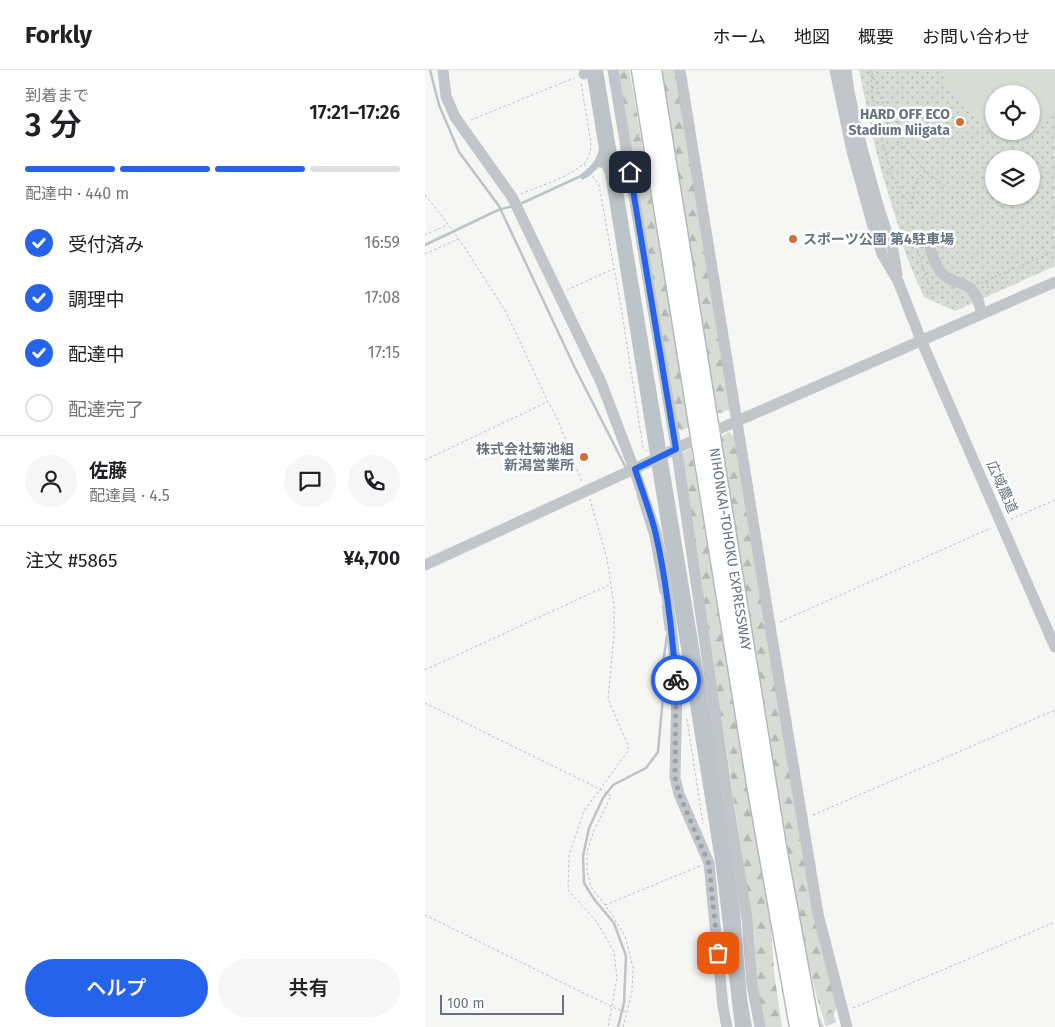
<!DOCTYPE html>
<html lang="ja">
<head>
<meta charset="utf-8">
<style>
	body { margin:0; font-family:"Fira Sans","Noto Sans JP",sans-serif; background:#f6f6f6; color:#202124; height:100vh; display:flex; flex-direction:column; font-size:19px; white-space:nowrap }
	* { box-sizing:border-box; margin:0 }
	p { font-size:16px; color:#757577 }
	.icon { flex:none; width:28px; height:28px; fill:none; stroke:currentColor; stroke-width:2; stroke-linecap:round; stroke-linejoin:round }
	.map { position:relative; flex:1; overflow:hidden }
	.side { display:flex; flex-direction:column; background:#fff; width:425px }
	.side>* { flex:none }
	.buttons { position:absolute; left:560px; top:15px; display:grid; gap:10px }
	.buttons a { display:grid; place-items:center; width:55px; height:55px; border-radius:50%; background:#fff; box-shadow:0 1px 4px #0004; font-size:25px }
	.scale { position:absolute; left:15px; bottom:12px; width:124px; box-sizing:border-box; padding-left:5px; border:2px solid #687382; border-top:0; font-size:14px; line-height:18px; white-space:nowrap; color:#687382; -webkit-text-stroke:4px #fff; paint-order:stroke }
	.pin { position:absolute; display:grid; place-items:center; width:42px; height:42px; color:#fff; margin:-21px; border-radius:10px; box-shadow:0 2px 8px #0006 }
	.courier { position:absolute; display:grid; place-items:center; width:50px; height:50px; margin:-25px; border:4px solid #2563eb; border-radius:50%; background:#fff; color:#222; box-shadow:0 1px 6px #0007 }
	.headline em { font-style:normal; font-weight:600 }
	.headline div { display:flex; flex-direction:column-reverse }
	.headline { display:flex; align-items:center; justify-content:space-between; height:85px; padding:0 25px }
	h1 { font-size:32px; font-weight:600; line-height:38px }
	.bar { display:grid; grid-template-columns:repeat(4,1fr); gap:8px 5px; align-content:center; height:60px; padding:0 25px }
	.bar i { height:6px; border-radius:4px; background:#e0e0e0 }
	.bar .on { background:#2563eb }
	.bar p { grid-column:span 4 }
	.line { display:flex; align-items:center; gap:12px; padding:0 25px; border-top:1px solid #e0e0e0 }
	.line div { flex:1 }
	.round { display:grid; place-items:center; flex:none; width:52px; height:52px; border-radius:26px; background:#f6f6f6 }
	ol { padding:0 25px; list-style:none }
	li { display:flex; align-items:center; gap:15px; height:55px }
	li p { margin-inline-start:auto }
	li .icon { padding:5px; border-radius:50%; background:#2563eb; color:#fff; stroke-width:4 }
	li:last-child { color:#757577 }
	li i { width:28px; height:28px; border:2px solid #e0e0e0; border-radius:50% }
	.action { display:flex; gap:10px; margin-top:auto; padding:10px 25px }
	.action a { flex:1; height:58px; border-radius:30px; background:#2563eb; color:#fff; font-size:20px; font-weight:600; line-height:58px; text-align:center }
	.action a+a { background:#f6f6f6; color:#202124 }
	header { display:flex; align-items:center; gap:30px; box-sizing:border-box; height:70px; padding:0 25px; background:#fff; border-bottom:1px solid #e0e0e0 }
	header strong { font-size:24px }
	nav { display:flex; gap:28px; margin-inline-start:auto; font-size:18px }
	main { display:flex; flex:1; min-height:0 }
	.map>svg:first-child { display:block }
	.forest { fill:url(#forest-firs) }
	.park { fill:url(#park-dots); fill-rule:evenodd }
	.pitch { fill:#d7ddd5 }
	.water { fill:#bcc4ca }
	.lines { fill:none; stroke-linecap:round; stroke-linejoin:round }
	.stream { stroke:#bcc4ca; stroke-width:2.5 }
	.minor-tunnel { stroke:#d2d5d8; stroke-width:11; stroke-dasharray:11 5.5; stroke-linecap:butt }
	.highway-casing { stroke:#b5b8bb; stroke-width:19 }
	.path { stroke:#babcbf; stroke-width:1; stroke-dasharray:2.5 2.5; stroke-linecap:butt }
	.minor { stroke:#c2c5c9; stroke-width:11 }
	.highway { stroke:#fff; stroke-width:16 }
	.done { stroke:#9aa1aa; stroke-width:5; stroke-dasharray:0 9 }
	.route { stroke:#2563eb; stroke-width:6 }
	.poi-dot { fill:#d26f38; stroke:#fff; stroke-width:2 }
	.labels { text-anchor:middle; dominant-baseline:central; stroke-width:5; stroke-linejoin:round; paint-order:stroke }
	.poi-label { font-size:14px; font-weight:bold; fill:#687382; stroke:#fff; text-anchor:end }
	.street-label { font-size:14px; fill:#687382; stroke:#fff }
</style>
</head>
<body>
<header>
<strong>Forkly</strong>
<nav><a>ホーム</a><a>地図</a><a>概要</a><a>お問い合わせ</a></nav>
</header>
<main>
<section class="side">
<div class="headline"><div><h1>3 分</h1><p>到着まで</p></div><em>17:21–17:26</em></div>
<div class="bar"><i class="on"></i><i class="on"></i><i class="on"></i><i></i><p>配達中 · 440 m</p></div>
<ol>
<li><svg class="icon" aria-label="check" viewBox="0 0 24 24"><path d="M5 12l5 5 9-10"/></svg>受付済み<p>16:59</p></li>
<li><svg class="icon" aria-label="check" viewBox="0 0 24 24"><path d="M5 12l5 5 9-10"/></svg>調理中<p>17:08</p></li>
<li><svg class="icon" aria-label="check" viewBox="0 0 24 24"><path d="M5 12l5 5 9-10"/></svg>配達中<p>17:15</p></li>
<li><i></i>配達完了</li>
</ol>
<div class="line" style="height:90px"><a class="round"><svg class="icon" aria-label="person" viewBox="0 0 24 24"><circle cx="12" cy="8" r="4"/><path d="M4 21q1-7 8-7t8 7"/></svg></a><div><b>佐藤</b><p>配達員 · 4.5</p></div><a class="round"><svg class="icon" aria-label="chat" viewBox="0 0 24 24"><path d="M4 5h16v11H9l-5 4z"/></svg></a><a class="round"><svg class="icon" aria-label="phone" viewBox="0 0 24 24"><path d="M5 4h4l2 5-3 2q2 4 5 5l2-3 5 2v4C11 20 4 13 5 4z"/></svg></a></div>
<div class="line" style="height:65px"><div>注文 #5865</div><b>¥4,700</b></div>
<div class="action"><a>ヘルプ</a><a>共有</a></div>
</section>
<div class="map">
<svg width="630" height="957" viewBox="0 0 630 957">
	<defs>
		<pattern id="forest-firs" width="22" height="20" patternUnits="userSpaceOnUse" patternTransform="scale(1.25)"><rect width="22" height="20" fill="#d7ddd5"/><path d="M5 1l3.5 6h-7zM16 11l3.5 6h-7z" fill="#b2b8b2"/></pattern>
		<pattern id="park-dots" width="8" height="8" patternUnits="userSpaceOnUse" patternTransform="scale(1.25)"><rect width="8" height="8" fill="#d7ddd5"/><path d="M2 2h.1M6 6h.1" fill="none" stroke="#b2b8b2" stroke-width="1.8" stroke-linecap="round"/></pattern>
	</defs>
	<rect width="100%" height="100%" fill="#f6f6f4"/>
	<path class="forest" d="M 191,0 L 204,0 L 209,26 L 264,357 L 256,361 L 249,354 Z
		M 235,0 L 257,0 L 305,339 L 296,343 L 293,343 L 290,338 Z
		M 304,362 L 313,369 L 414,935 L 409,943 L 407,953 L 401,957 L 390,921 L 373,842 L 355,745 L 297,383 L 297,366 Z
		M 266,378 L 330,765 L 346,855 L 349,902 L 357,957 L 339,957 L 332,919 L 329,865 L 325,842 L 304,696 L 255,385 Z"/>
	<path class="park" d="M 434,0 L 630,0 L 630,196 L 530,241 L 499,227 C 490,206 479,185 475,162 L 456,100 L 448,68 ZM 569,24 L 606,24 L 606,61 L 569,61 ZM 569,89 L 606,89 L 606,126 L 569,126 Z"/>
	<path class="pitch" d="M 516,0 L 630,0 L 630,43 L 606,59 L 606,24 L 569,24 L 569,57 C 544,47 525,26 516,0 Z"/>
	<path class="water" d="M 161,0 L 178,0 L 293,691 L 315,842 L 322,928 L 327,957 L 310,957 L 291,797 L 180,104 L 177,98 L 174,97 L 163,107 L 157,110 L 155,105 C 165,97 171,92 174,79 Z"/>
	<g class="lines">
		<path class="stream" d="M 5,0 L 14,35 L 34,82 L 74,136 L 149,296 L 201,398
			M 95,134 L 156,106
			M 0,175 L 73,140 L 88,136
			M 213,426 L 226,467 L 236,523
			M 238,536 L 241,560
			M 193,957 L 199,933 L 201,886 L 189,853 L 169,829 L 159,813 L 158,786 L 164,758 L 178,728 L 188,715 L 221,698 L 233,682 L 239,615 L 238,593 L 242,566"/>
		<path class="minor-tunnel" d="M 387,957 L 409,947"/>
		<defs>
			<path id="highway" d="M 215,0 L 330,714 L 373,957
				M 228,0 L 353,777 L 386,957"/>
		</defs>
		<use href="#highway" class="highway-casing"/>
		<path class="path" d="M 446,0 L 447,24 L 453,56 L 466,104 L 473,119 L 489,138
			M 447,3 C 463,49 478,91 523,117
			M 46,50 L 149,8
			M 460,85 L 476,72
			M 159,94 L 174,115 L 196,237 L 218,377 L 223,382
			M 96,124 C 112,117 155,104 163,88 C 165,83 166,78 166,73 L 156,13
			M 0,125 L 17,146 L 40,178 L 81,242 L 123,332 L 132,348 L 157,412
			M 486,134 C 490,127 487,118 492,110 C 494,107 497,104 500,101
			M 0,165 L 22,155
			M 494,166 L 490,173 L 507,224
			M 0,184 L 33,169
			M 561,211 L 565,222
			M 556,213 L 630,181
			M 142,220 L 188,199
			M 0,390 L 122,332
			M 165,429 L 182,489 L 189,535 L 189,565 L 183,629 L 203,675 L 203,681 L 159,741 L 144,785 L 143,820 L 172,852 L 189,882 L 192,908 L 183,957
			M 586,449 L 630,430
			M 355,552 L 566,458
			M 0,600 L 186,514
			M 0,633 L 175,719 L 186,726 L 169,760 L 162,782 L 162,800 L 166,817 L 186,843 L 200,866 L 208,897 L 207,922 L 198,957
			M 262,649 L 278,754
			M 388,745 L 630,640
			M 180,835 L 275,796
			M 0,845 L 187,937 L 201,942
			M 428,938 L 630,852"/>
		<path class="minor" d="M 18,0 L 21,26 L 30,47 L 87,127 L 176,312 L 209,399 L 231,463 L 238,498 L 246,554 L 250,592 L 252,615 L 250,708 L 254,724 L 284,793 L 298,937 L 302,957
			M 188,0 L 253,389 L 306,751 L 322,849 L 327,915 L 335,957
			M 255,0 L 345,556 L 393,844 L 422,957
			M 410,0 L 427,81 L 447,153 L 457,184 L 473,211 L 496,270 L 630,577
			M 421,0 L 424,22 L 437,78 L 454,139 L 468,180 L 472,204
			M 159,4 L 167,0
			M 515,167 C 501,173 505,182 511,193 C 513,198 515,203 520,206 C 527,212 537,212 545,218 C 552,224 554,234 557,243
			M 294,359 L 630,212
			M 0,495 L 209,399 L 265,372"/>
		<use href="#highway" class="highway"/>
	</g>
	<g class="lines">
		<path class="done" d="M 251,610 L 250,708 L 254,724 L 284,794 L 293,883"/>
		<path class="route" d="M 205,102 L 251,379 L 210,399 C 217,421 226,443 231,465 C 242,513 247,562 251,610"/>
	</g>
	<g class="poi-dot">
		<circle cx="535" cy="52" r="5"/>
		<circle cx="368" cy="169" r="5"/>
		<circle cx="159" cy="387" r="5"/>
	</g>
	<g class="labels">
		<g class="poi-label">
			<text x="525" y="44">HARD OFF ECO<tspan x="525" dy="16">Stadium Niigata</tspan></text>
			<text x="378" y="169" text-anchor="start">スポーツ公園 第4駐車場</text>
			<text x="149" y="379">株式会社菊池組<tspan x="149" dy="16">新潟営業所</tspan></text>
		</g>
		<g class="street-label">
			<text transform="translate(577 417) rotate(66)">広域農道</text>
			<text transform="translate(305 479) rotate(81)">NIHONKAI-TOHOKU EXPRESSWAY</text>
		</g>
	</g>
</svg>
<div class="buttons">
<a><svg class="icon" aria-label="locate" viewBox="0 0 24 24"><circle cx="12" cy="12" r="6"/><path d="M12 2v4M12 18v4M2 12h4M18 12h4"/></svg></a>
<a><svg class="icon" aria-label="layers" viewBox="0 0 24 24"><path d="M12 4l9 5-9 5-9-5zM3 14l9 5 9-5"/></svg></a>
</div>
<div class="scale">100 m</div>
<div class="pin" style="left:293px;top:883px;background:#ea580c"><svg class="icon" aria-label="bag" viewBox="0 0 24 24"><path d="M5 8h14l-1 12H6zM9 8a3 3 0 0 1 6 0"/></svg></div>
<div class="pin" style="left:205px;top:102px;background:#1f2937"><svg class="icon" aria-label="home" viewBox="0 0 24 24"><path d="M3 11l9-7 9 7M6 9v11h12V9"/></svg></div>
<div class="courier" style="left:251px;top:610px"><svg class="icon" aria-label="bike" viewBox="0 0 24 24"><circle cx="6" cy="16" r="4"/><circle cx="18" cy="16" r="4"/><path d="M6 16l4-8h5l3 8M10 8l3 8H6M13 5h3"/></svg></div>
</div>
</main>
</body>
</html>
